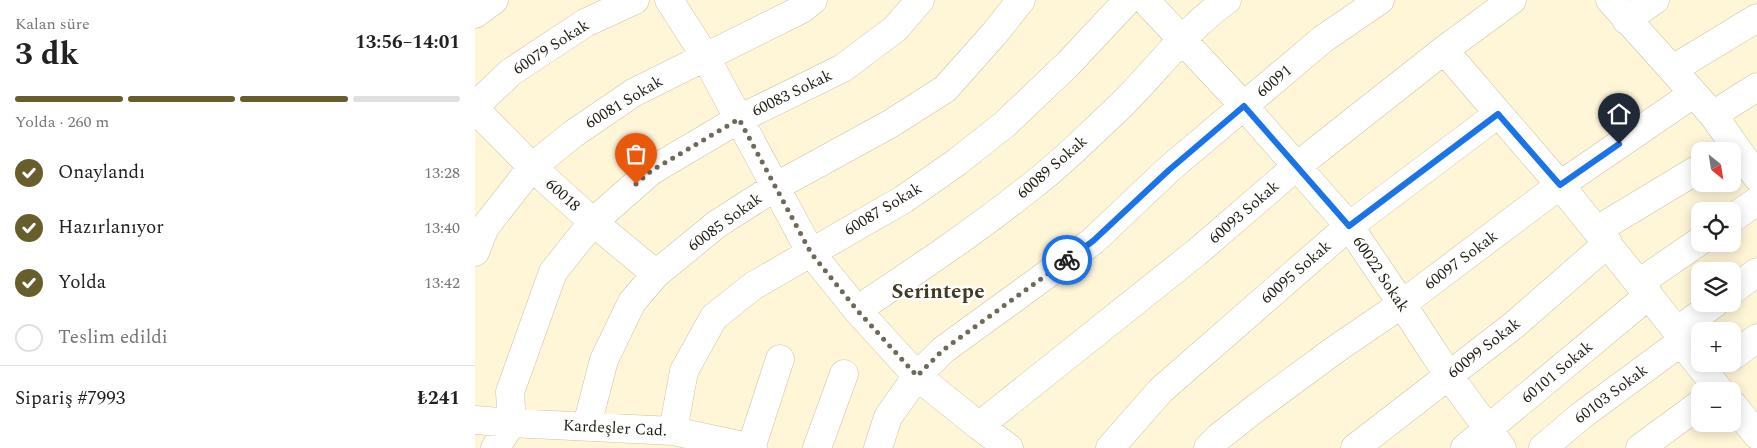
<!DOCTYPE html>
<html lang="tr">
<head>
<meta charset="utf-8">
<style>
	body { margin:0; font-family:Spectral,serif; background:#f2f2f2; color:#222; height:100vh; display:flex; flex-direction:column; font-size:19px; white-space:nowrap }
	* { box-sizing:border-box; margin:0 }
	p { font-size:16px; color:#767676 }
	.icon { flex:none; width:28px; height:28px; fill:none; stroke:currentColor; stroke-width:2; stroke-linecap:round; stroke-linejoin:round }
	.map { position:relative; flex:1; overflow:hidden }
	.details { display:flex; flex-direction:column; background:#fff; width:475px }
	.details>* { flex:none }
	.needle { width:32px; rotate:150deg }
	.tools { position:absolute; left:1216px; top:142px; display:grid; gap:10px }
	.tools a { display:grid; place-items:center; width:50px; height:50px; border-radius:10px; background:#fff; box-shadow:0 2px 12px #0003; font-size:25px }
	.pin { position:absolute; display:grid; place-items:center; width:42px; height:42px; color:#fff; margin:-51px -21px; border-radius:50% 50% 50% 0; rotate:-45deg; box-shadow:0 0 5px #0007 }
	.pin .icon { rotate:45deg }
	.courier { position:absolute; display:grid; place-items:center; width:50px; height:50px; margin:-25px; border:4px solid #1a73e8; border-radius:50%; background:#fff; color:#222; box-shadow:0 1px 6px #0007 }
	.summary em { font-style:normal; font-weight:700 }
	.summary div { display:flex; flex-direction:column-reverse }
	.summary { display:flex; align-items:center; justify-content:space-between; height:85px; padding:0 15px }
	h1 { font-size:32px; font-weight:700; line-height:38px }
	.bar { display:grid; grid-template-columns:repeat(4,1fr); gap:8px 5px; align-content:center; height:60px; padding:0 15px }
	.bar i { height:6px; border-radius:4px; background:#e0e0e0 }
	.bar .selected { background:#675e2b }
	.bar p { grid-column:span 4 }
	.line { display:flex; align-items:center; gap:12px; padding:0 15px; border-top:1px solid #e0e0e0 }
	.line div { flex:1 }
	ol { padding:0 15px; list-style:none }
	li { display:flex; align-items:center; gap:15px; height:55px }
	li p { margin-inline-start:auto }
	li .icon { padding:5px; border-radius:50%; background:#675e2b; color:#fff; stroke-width:4 }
	li:last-child { color:#767676 }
	li i { width:28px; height:28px; border:2px solid #e0e0e0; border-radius:50% }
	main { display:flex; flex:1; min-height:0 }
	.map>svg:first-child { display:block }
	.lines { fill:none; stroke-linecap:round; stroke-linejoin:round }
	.minor-casing { stroke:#ccc2a5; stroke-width:29 }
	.minor { stroke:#fff; stroke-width:28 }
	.done { stroke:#6f6958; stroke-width:5; stroke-dasharray:0 9 }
	.route { stroke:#1a73e8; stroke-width:6 }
	.labels { text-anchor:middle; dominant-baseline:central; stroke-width:4.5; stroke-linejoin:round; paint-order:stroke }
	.street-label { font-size:16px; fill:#221e13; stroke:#fff }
	.district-label { font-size:21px; font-weight:bold; fill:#423a21; stroke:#fff }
</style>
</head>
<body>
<main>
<section class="details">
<div class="summary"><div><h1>3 dk</h1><p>Kalan süre</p></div><em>13:56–14:01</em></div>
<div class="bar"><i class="selected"></i><i class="selected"></i><i class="selected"></i><i></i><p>Yolda · 260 m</p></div>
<ol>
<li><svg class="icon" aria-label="check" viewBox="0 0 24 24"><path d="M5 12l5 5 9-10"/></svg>Onaylandı<p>13:28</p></li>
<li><svg class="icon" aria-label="check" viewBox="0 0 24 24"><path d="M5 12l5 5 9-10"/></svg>Hazırlanıyor<p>13:40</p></li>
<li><svg class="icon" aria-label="check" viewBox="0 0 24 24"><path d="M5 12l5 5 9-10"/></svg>Yolda<p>13:42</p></li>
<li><i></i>Teslim edildi</li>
</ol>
<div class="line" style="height:65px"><div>Sipariş #7993</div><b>₺241</b></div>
</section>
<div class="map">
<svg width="1282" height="448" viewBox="0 0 1282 448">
	<rect width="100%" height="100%" fill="#fff5d7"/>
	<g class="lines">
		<defs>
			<path id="minor" d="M 194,0 L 230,56 L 336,253 L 382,310 L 442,376 L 504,426 L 534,448
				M 670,0 L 769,106 L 874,226 L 927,304 L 974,376 L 1027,448
				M 1135,0 L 1238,115 L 1282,177
				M 0,14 L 19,0
				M 1151,20 L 1180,0
				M 969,50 L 1085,185 L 1202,331 L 1206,342 L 1245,391
				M 1198,69 L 1282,18
				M 0,106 L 36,72 L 110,23 L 160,0
				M 0,109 L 57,167 L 118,222 L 181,274
				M 1238,115 L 1282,87
				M 1258,218 L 1282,201
				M 1122,230 L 1225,168
				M 0,252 L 10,227 L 57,167 L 98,134 L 158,93 L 327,9 L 338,0
				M 1164,283 L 1225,241
				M 1258,290 L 1282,272
				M 382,310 C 442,270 502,230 558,185 C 586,164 611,138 637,114 C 676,78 708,31 752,0
				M 1202,331 L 1239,304
				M 1258,356 L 1282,338
				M 1258,405 L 1282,435
				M 0,420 L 37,423 L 198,431 L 278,448
				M 112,425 L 129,360 L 157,302 L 181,274 L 242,224 L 300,187 L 415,124 L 470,89 L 519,34 L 546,0
				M 504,426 L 722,252 L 822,166 L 969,50 L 1037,0
				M 198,431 L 209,371 L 239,317 L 278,286 L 429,199 L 482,162 L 530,124 L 593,64 L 653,0
				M 20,448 L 37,423 L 35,392 L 78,272 L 118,222 L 176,171 L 264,119 L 368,68 L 420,29 L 445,0
				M 276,448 L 305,359
				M 342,448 L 369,374
				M 403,448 L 413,417 L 442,376 L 468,350 L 618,241 L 694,169 L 848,39 L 905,0
				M 635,448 L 686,390 L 874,226 L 1023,114
				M 733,448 L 744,437 L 781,408 L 861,349 L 927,304 L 1085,185 L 1218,94
				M 880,448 L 1039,325 L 1133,243
				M 990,448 L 1174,295
				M 1068,448 L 1107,415 L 1206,342
				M 1165,448 L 1225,404"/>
		</defs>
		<use href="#minor" class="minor-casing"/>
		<use href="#minor" class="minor"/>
	</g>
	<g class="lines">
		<path class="done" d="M 161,184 L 176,171 L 264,119 L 336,253 L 382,310 L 442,376 L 468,350 L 592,260"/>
		<path class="route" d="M 592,260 L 618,241 L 694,170 L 769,106 L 874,226 L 1023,114 L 1085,185 L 1144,144"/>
	</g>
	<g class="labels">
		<g class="street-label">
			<text transform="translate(76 47) rotate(-33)">60079 Sokak</text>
			<text transform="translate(799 81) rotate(-40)">60091</text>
			<text transform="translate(317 93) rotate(-26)">60083 Sokak</text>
			<text transform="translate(149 102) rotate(-31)">60081 Sokak</text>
			<text transform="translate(577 167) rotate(-41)">60089 Sokak</text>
			<text transform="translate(88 195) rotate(42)">60018</text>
			<text transform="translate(408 209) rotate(-31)">60087 Sokak</text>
			<text transform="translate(769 212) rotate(-41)">60093 Sokak</text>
			<text transform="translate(250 222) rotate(-36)">60085 Sokak</text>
			<text transform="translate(986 260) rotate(-37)">60097 Sokak</text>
			<text transform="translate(821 272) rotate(-41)">60095 Sokak</text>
			<text transform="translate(906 274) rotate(56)">60022 Sokak</text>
			<text transform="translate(1009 348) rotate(-38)">60099 Sokak</text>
			<text transform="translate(1082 372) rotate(-40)">60101 Sokak</text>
			<text transform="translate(1136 394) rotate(-37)">60103 Sokak</text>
			<text transform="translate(140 428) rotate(3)">Kardeşler Cad.</text>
		</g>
		<g class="district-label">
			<text x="463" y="292">Serintepe</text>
		</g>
	</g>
</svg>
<div class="tools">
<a><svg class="needle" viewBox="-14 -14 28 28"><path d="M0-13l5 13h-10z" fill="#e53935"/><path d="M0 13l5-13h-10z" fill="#767676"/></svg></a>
<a><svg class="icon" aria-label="locate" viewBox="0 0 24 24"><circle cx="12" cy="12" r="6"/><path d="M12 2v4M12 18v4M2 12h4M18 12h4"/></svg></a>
<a><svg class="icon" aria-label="layers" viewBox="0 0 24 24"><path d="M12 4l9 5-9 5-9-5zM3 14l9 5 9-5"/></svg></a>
<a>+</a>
<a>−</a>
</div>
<div class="pin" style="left:161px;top:184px;background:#ea580c"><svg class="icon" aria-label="bag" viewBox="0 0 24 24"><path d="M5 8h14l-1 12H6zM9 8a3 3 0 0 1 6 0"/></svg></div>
<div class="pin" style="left:1144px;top:144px;background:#1f2937"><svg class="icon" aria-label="home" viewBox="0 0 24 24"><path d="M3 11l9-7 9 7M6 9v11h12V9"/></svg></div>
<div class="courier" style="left:592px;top:260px"><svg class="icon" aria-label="bike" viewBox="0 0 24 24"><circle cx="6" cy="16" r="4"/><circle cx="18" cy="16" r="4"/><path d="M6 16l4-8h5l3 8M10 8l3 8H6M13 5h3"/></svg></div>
</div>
</main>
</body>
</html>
